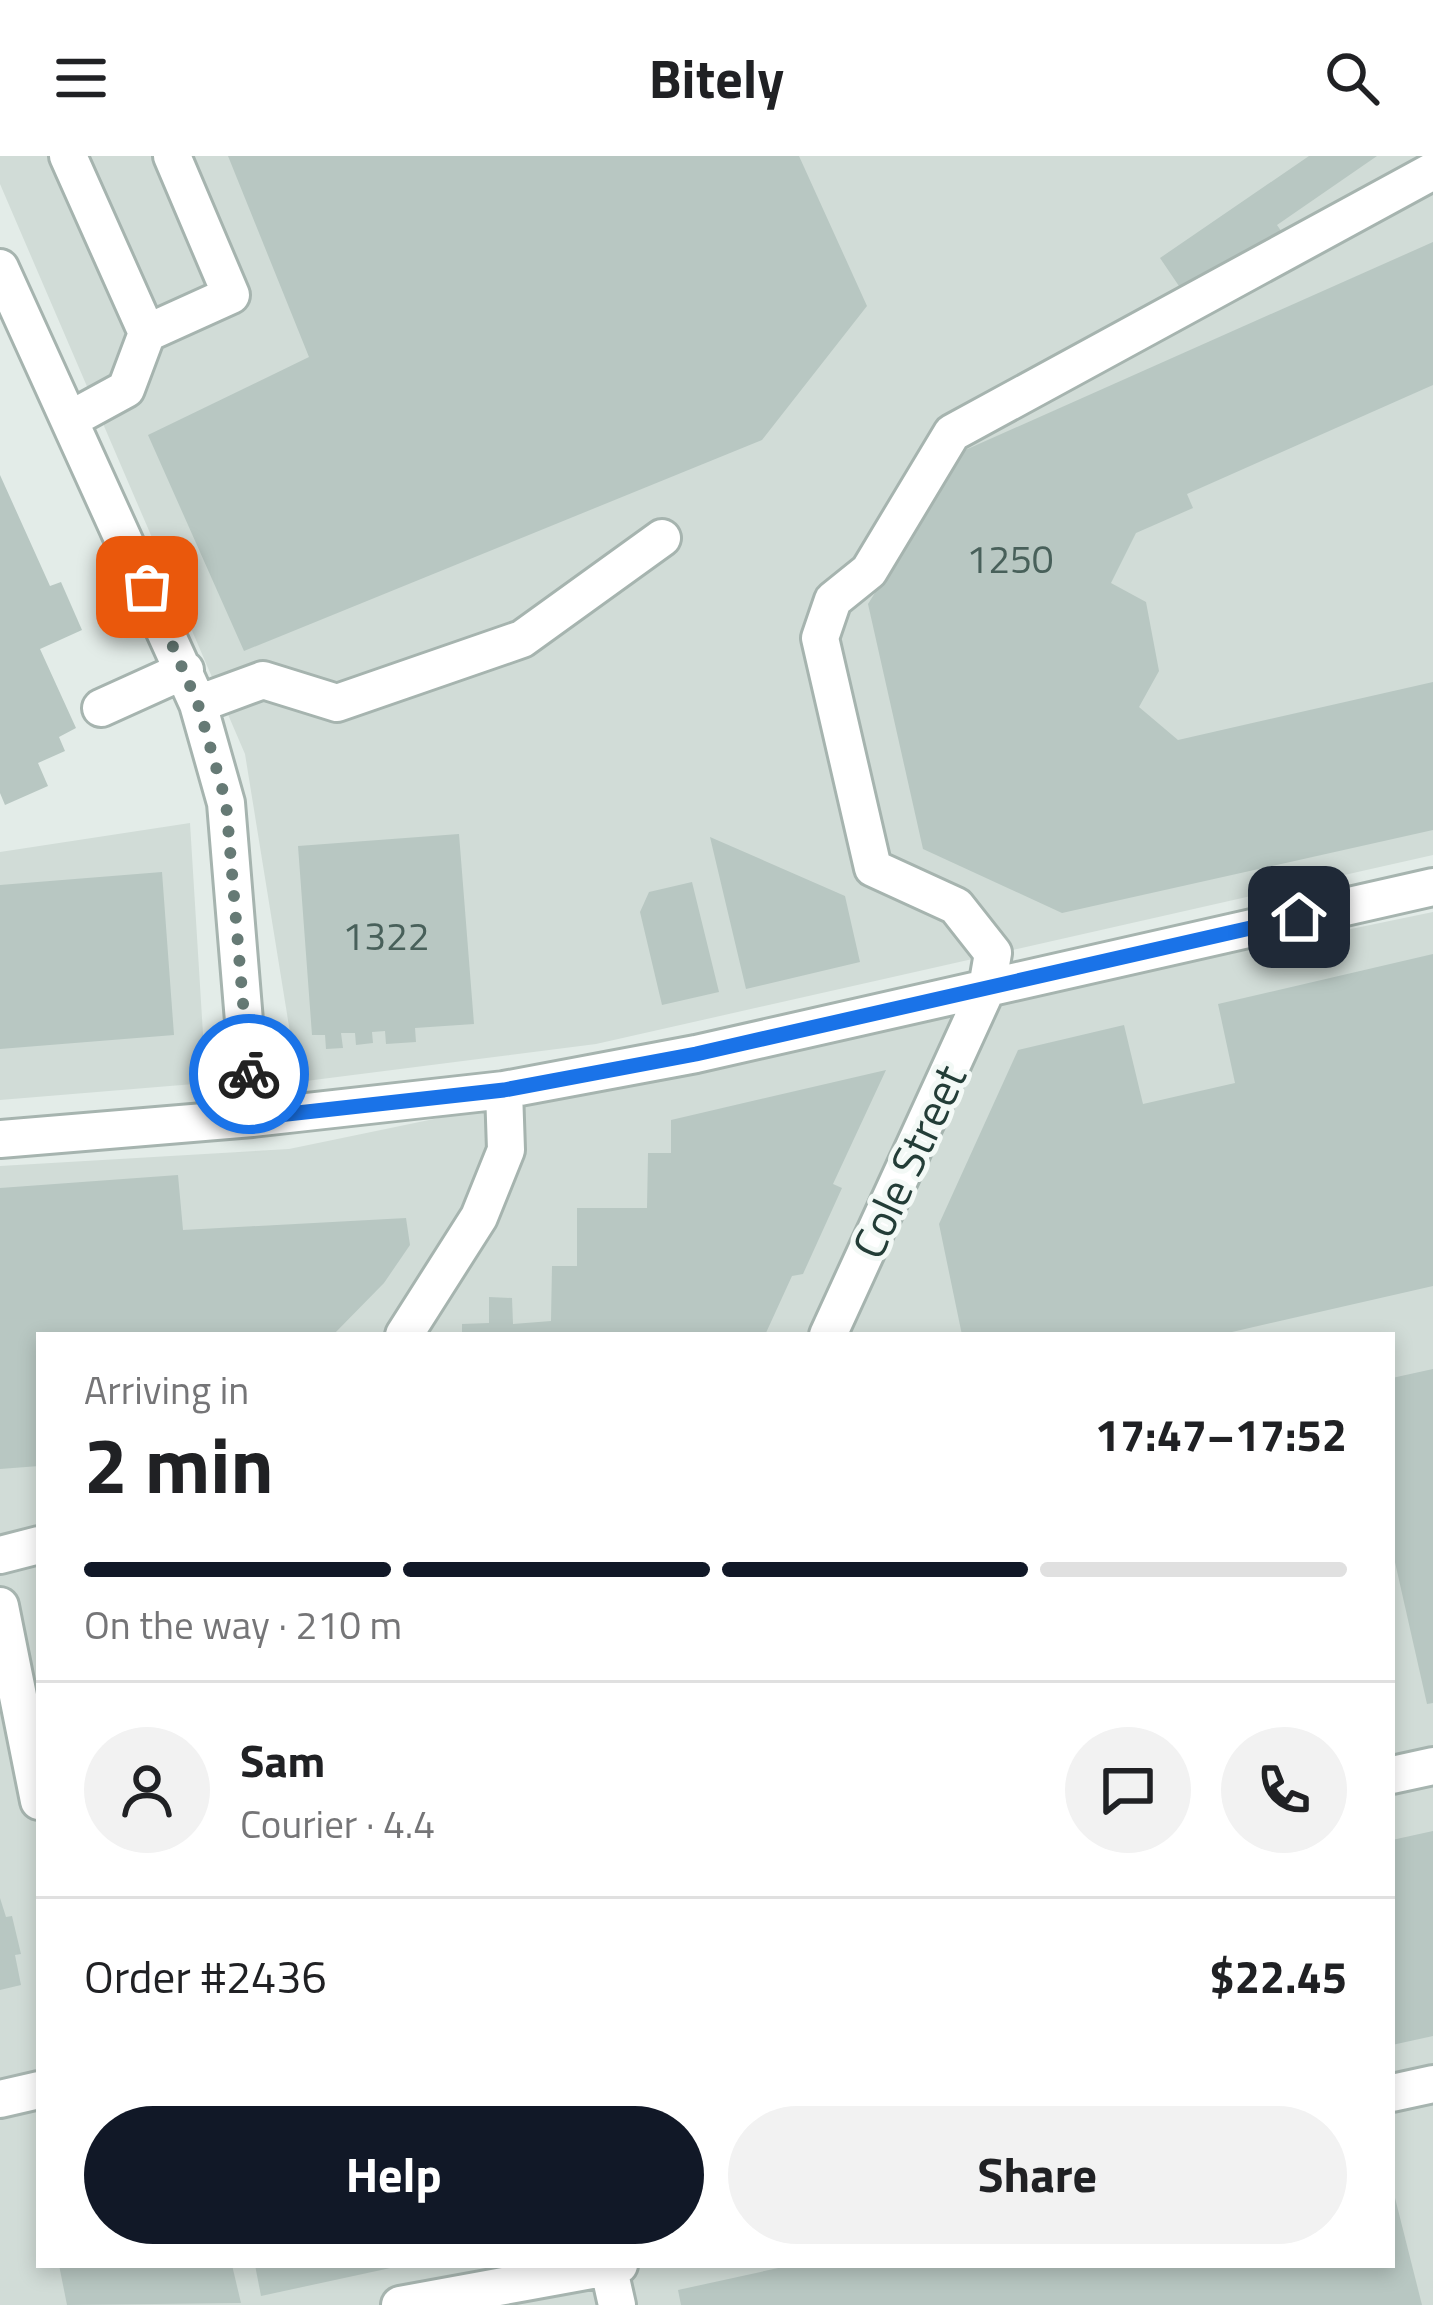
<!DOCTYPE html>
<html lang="en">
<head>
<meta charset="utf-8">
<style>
	body { margin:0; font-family:"Titillium Web",sans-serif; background:#f2f2f2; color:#202124; height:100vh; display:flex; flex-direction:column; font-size:45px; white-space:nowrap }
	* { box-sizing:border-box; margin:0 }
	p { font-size:39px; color:#757577 }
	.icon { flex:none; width:66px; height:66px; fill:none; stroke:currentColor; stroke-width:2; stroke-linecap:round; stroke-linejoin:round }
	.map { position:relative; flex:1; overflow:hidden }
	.side { position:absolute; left:36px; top:1176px; width:1359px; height:936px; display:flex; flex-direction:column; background:#fff; border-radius:0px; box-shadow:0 6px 18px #0003 }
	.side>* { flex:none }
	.pin { position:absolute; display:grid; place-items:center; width:102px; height:102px; color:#fff; margin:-51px; border-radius:24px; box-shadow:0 6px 18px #0006 }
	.courier { position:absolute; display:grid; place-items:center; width:120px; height:120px; margin:-60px; border:9px solid #1a73e8; border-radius:50%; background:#fff; color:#222; box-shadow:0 3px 15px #0007 }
	.head em { font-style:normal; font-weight:700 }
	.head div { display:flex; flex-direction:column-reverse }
	.head { display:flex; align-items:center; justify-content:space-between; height:204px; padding:0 48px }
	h1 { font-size:78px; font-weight:700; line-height:90px }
	.bar { display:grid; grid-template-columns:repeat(4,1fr); gap:18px 12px; align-content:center; height:144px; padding:0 48px }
	.bar i { height:15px; border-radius:9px; background:#e0e0e0 }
	.bar .selected { background:#111827 }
	.bar p { grid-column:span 4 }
	.line { display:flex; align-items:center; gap:30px; padding:0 48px; border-top:3px solid #e0e0e0 }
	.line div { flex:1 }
	.round { display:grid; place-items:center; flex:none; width:126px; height:126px; border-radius:63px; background:#f2f2f2 }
	.primary-button { display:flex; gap:24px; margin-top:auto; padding:24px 48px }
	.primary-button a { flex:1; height:138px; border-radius:72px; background:#111827; color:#fff; font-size:48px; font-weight:700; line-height:138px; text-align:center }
	.primary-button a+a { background:#f2f2f2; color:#202124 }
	header { display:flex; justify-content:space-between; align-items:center; height:156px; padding:0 48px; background:#fff; font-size:54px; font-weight:700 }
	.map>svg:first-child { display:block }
	.built { fill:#d1dcd7; fill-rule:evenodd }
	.building { fill:#b8c7c2 }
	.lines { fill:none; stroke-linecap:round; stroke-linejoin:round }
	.minor-casing { stroke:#a6b4af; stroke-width:42 }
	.minor { stroke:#fff; stroke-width:36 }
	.done { stroke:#667a75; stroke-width:12; stroke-dasharray:0 21.6 }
	.route { stroke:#1a73e8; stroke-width:15 }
	.labels { text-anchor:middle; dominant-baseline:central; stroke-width:10; stroke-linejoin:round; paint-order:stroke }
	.number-label { font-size:39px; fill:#48605a }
	.street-label { font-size:45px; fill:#233d37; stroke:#f3f9f6 }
</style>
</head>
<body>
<header><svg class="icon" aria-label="menu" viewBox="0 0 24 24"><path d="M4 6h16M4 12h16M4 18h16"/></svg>Bitely<svg class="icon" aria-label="search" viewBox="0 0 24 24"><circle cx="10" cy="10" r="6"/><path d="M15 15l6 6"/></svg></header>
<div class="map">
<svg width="1433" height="2149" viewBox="0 0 1433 2149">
	<rect width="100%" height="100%" fill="#e3ece8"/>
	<path class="built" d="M 0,0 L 1433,0 L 1433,699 L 596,888 L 298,926 L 245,598 L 0,28 Z
		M 190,667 L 206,927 L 0,944 L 0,696 Z
		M 1433,756 L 1433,2149 L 0,2149 L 0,1010 L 289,993 ZM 39,1179 L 1392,1179 L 1392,2109 L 39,2109 Z"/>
	<path class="building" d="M 228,0 L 799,0 L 867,150 L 762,284 L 244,495 L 148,279 L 309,201 Z
		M 1309,0 L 1377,0 L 1277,69 L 1288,85 L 1181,133 L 1160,102 Z
		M 1433,86 L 1433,229 L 1187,338 L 1193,352 L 1136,377 L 1111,427 L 1146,446 L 1159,515 L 1139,551 L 1178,584 L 1433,526 L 1433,674 L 1062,757 L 923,693 L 868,448 L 963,295 Z
		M 0,319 L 50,430 L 61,426 L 82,474 L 40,493 L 76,572 L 59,581 L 65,595 L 38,607 L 48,630 L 5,649 L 0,637 Z
		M 459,678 L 474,868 L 415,872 L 416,886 L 386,888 L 385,875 L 372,876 L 373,887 L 356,889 L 355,877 L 341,877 L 343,892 L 326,893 L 325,879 L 312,879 L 298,690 Z
		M 710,681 L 845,740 L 860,806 L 746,833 Z
		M 162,716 L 174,879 L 0,893 L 0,729 Z
		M 692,726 L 719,836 L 662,849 L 640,756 L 649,736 Z
		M 1433,798 L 1433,1130 L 1219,1179 L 962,1179 L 939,1068 L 1018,894 L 1124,869 L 1143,948 L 1235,927 L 1218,848 Z
		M 886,914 L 833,1028 L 842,1032 L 803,1118 L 792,1120 L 765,1179 L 462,1179 L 462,1168 L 489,1167 L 489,1141 L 512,1142 L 513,1168 L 551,1165 L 552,1110 L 577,1110 L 577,1052 L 647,1052 L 648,997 L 671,997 L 671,964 Z
		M 178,1019 L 183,1074 L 406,1062 L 410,1089 L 384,1127 L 333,1179 L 39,1179 L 39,1310 L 0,1313 L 0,1032 Z
		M 1433,1213 L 1433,1547 L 1427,1548 L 1392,1393 L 1392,1222 Z
		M 1433,1675 L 1433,1880 L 1392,1889 L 1392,1684 Z
		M 0,1742 L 6,1761 L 12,1760 L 21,1798 L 15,1799 L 21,1829 L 0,1834 Z
		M 1392,2030 L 1422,2149 L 681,2149 L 678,2134 L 792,2109 L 1392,2109 Z
		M 59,2109 L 232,2109 L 241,2147 L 67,2149 Z
		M 255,2109 L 395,2109 L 395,2111 L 261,2140 Z"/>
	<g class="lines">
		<defs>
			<path id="minor" d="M 68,0 L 147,177 L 126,233 L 71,263
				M 0,112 L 198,548 L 226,647 L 252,962
				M 147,177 L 231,139 L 172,0
				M 198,548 L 263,524 L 337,547 L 522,483 L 662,382
				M 101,552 L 185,514
				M 0,983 L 252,962 L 504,934 L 696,898 L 1433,731
				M 404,1179 L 479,1061 L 506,994 L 504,934
				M 828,1179 L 987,832 L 993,797 L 956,750 L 873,712 L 820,482 L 833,444 L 869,415 L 952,277 L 1433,15
				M 0,1399 L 39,1389
				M 0,1450 L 39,1645
				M 1392,1619 L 1433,1610
				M 1392,1937 L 1433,1928
				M 0,1943 L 39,1934
				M 608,2109 L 617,2149
				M 400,2149 L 619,2109"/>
		</defs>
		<use href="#minor" class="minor-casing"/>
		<use href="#minor" class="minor"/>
	</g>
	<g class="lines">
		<path class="done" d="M 147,431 L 198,548 L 226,646 L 249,918"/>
		<path class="route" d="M 249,918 L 252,962 L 504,934 L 696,898 L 1299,761"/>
	</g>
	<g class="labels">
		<g class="number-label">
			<text x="1010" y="402">1250</text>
			<text x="386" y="779">1322</text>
		</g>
		<g class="street-label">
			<text transform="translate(908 1005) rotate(-65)">Cole Street</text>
		</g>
	</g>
</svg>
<div class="pin" style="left:147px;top:431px;background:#ea580c"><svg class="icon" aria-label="bag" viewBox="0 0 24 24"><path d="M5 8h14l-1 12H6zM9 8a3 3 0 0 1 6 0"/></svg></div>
<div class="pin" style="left:1299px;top:761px;background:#1f2937"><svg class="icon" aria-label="home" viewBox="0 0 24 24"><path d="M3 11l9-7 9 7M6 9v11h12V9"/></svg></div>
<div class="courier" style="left:249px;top:918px"><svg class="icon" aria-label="bike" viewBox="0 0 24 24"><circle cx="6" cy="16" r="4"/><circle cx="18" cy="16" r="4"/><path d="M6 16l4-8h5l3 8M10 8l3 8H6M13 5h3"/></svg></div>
<section class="side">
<div class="head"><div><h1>2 min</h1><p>Arriving in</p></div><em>17:47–17:52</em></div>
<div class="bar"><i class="selected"></i><i class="selected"></i><i class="selected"></i><i></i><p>On the way · 210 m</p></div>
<div class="line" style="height:216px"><a class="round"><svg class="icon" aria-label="person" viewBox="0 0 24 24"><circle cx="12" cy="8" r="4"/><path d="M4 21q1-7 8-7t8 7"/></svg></a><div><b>Sam</b><p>Courier · 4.4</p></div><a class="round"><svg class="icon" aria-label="chat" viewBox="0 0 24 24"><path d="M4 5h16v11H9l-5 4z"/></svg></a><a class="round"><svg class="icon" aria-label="phone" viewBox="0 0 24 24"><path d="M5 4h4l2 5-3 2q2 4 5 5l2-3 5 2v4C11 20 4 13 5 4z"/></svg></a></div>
<div class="line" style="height:156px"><div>Order #2436</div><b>$22.45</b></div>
<div class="primary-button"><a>Help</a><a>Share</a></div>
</section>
</div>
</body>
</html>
